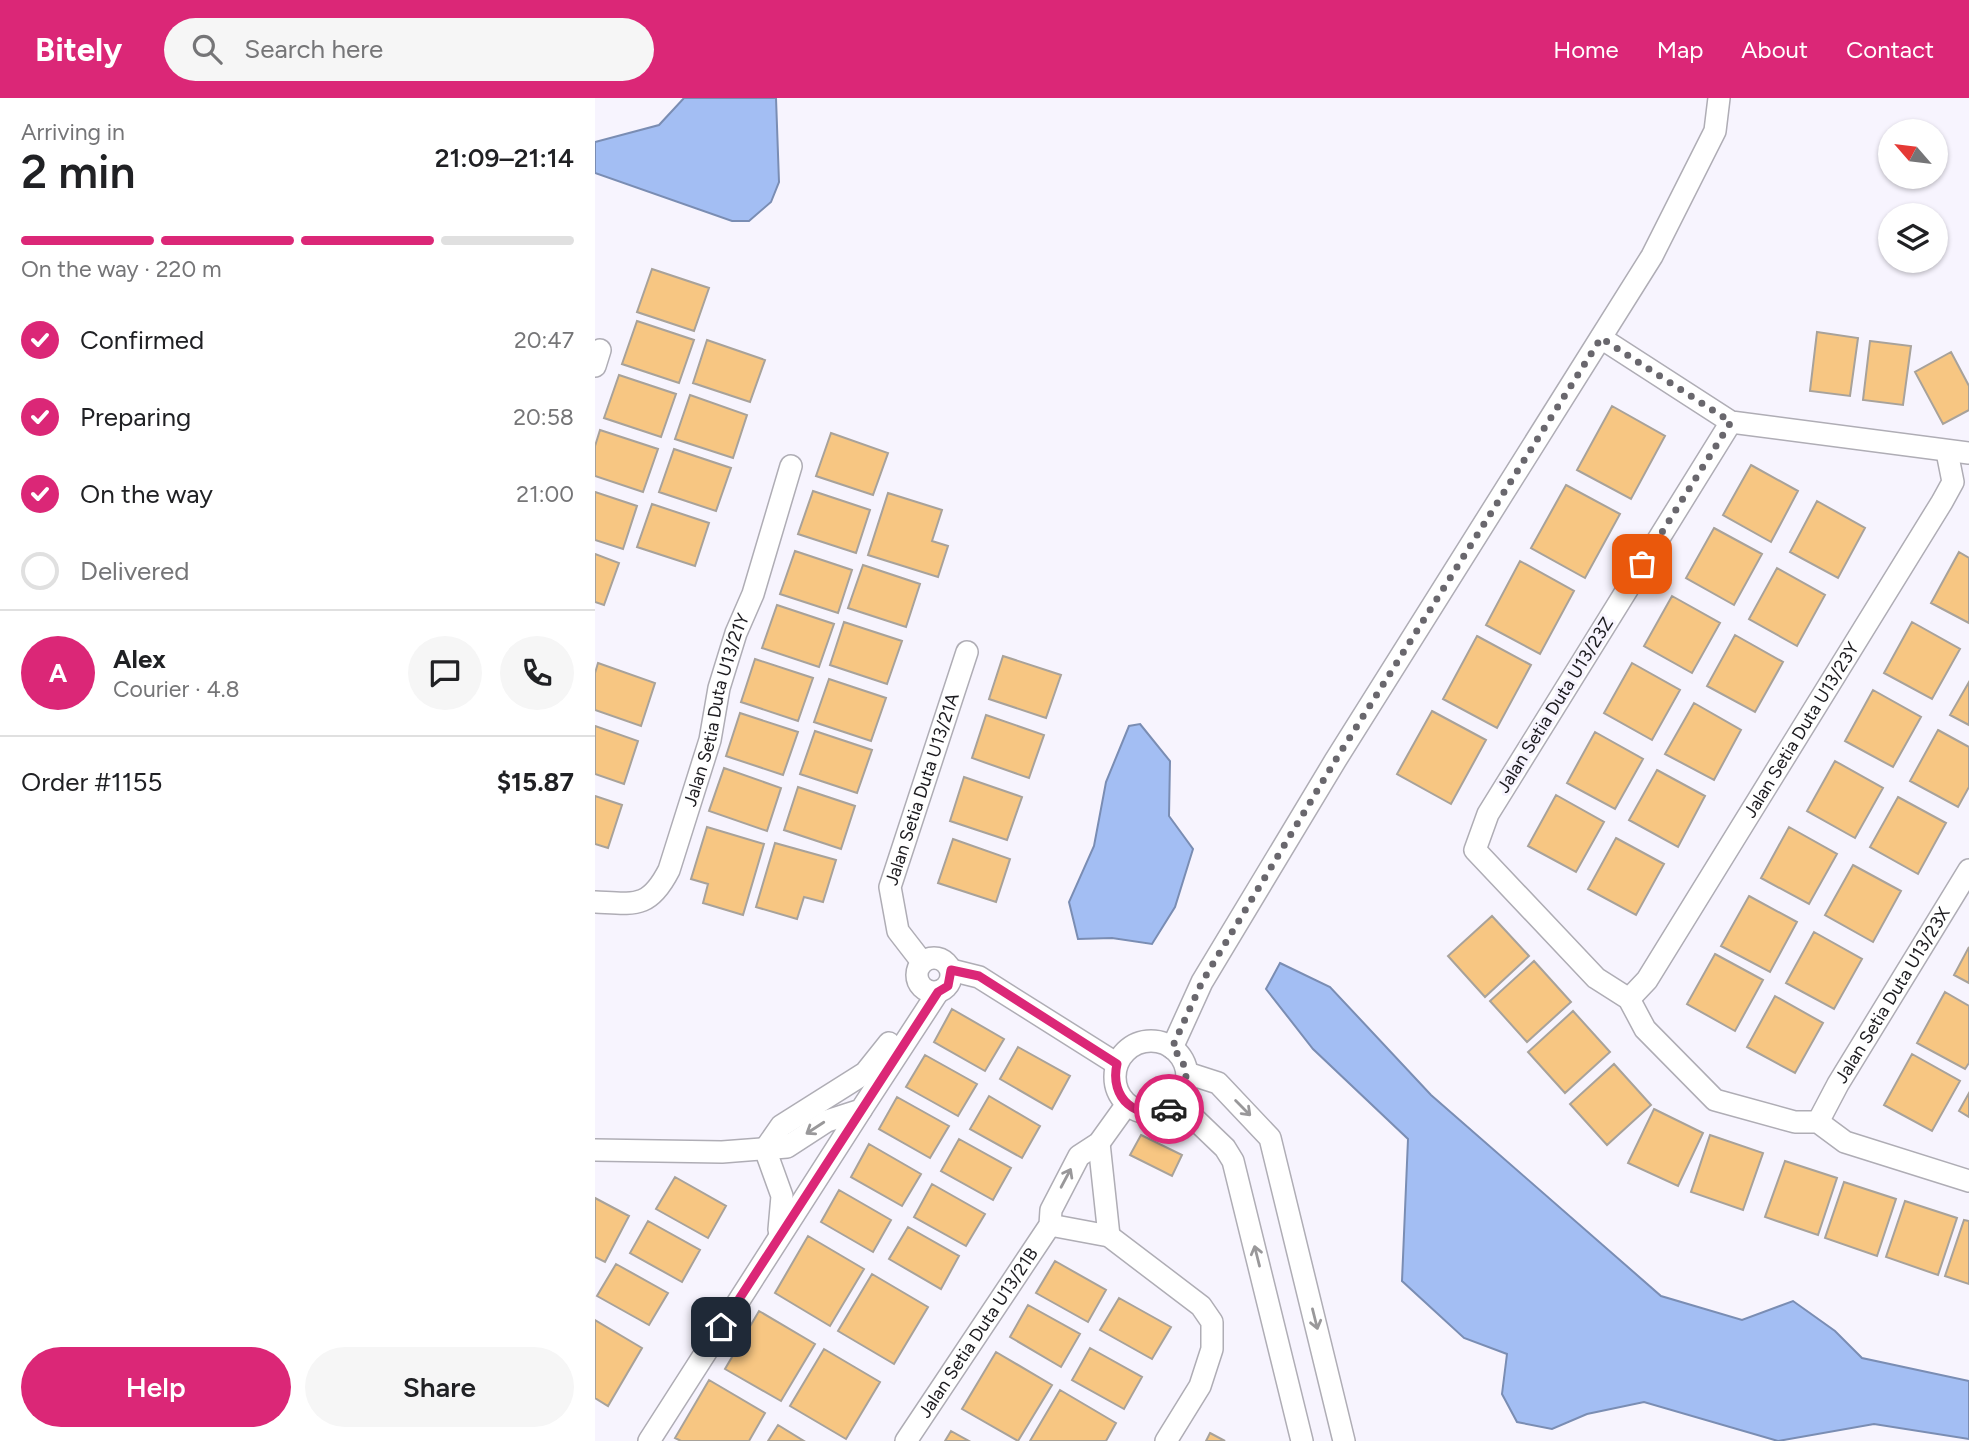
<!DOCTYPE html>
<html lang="en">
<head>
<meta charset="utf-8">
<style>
	body { margin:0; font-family:Figtree,sans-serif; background:#f6f6f6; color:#202124; height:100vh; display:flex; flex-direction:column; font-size:26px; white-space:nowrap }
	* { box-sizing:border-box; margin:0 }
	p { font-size:23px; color:#757577 }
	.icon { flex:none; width:38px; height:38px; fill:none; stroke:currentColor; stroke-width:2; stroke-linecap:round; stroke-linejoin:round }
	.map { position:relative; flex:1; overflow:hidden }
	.side { display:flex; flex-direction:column; background:#fff; width:595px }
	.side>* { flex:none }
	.needle { width:46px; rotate:298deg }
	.buttons { position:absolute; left:1283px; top:21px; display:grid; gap:14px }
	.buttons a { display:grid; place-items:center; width:70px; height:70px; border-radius:50%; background:#fff; box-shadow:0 2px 5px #0004; font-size:35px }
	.pin { position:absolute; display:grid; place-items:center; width:60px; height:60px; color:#fff; margin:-30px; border-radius:14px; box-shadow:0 4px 10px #0006 }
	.courier { position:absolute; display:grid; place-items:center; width:70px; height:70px; margin:-35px; border:5px solid #db2777; border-radius:50%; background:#fff; color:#222; box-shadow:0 2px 9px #0007 }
	.overview em { font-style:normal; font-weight:600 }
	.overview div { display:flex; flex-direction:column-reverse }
	.overview { display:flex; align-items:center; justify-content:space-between; height:119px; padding:0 21px }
	h1 { font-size:46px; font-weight:600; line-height:52px }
	.bar { display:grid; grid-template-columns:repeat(4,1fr); gap:10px 7px; align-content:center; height:84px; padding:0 21px }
	.bar i { height:9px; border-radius:5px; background:#e0e0e0 }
	.bar .active { background:#db2777 }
	.bar p { grid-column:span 4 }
	.line { display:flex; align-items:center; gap:18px; padding:0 21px; border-top:2px solid #e0e0e0 }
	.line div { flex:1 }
	.round { display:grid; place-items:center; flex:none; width:74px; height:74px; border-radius:37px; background:#f6f6f6 }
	ol { padding:0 21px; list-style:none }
	li { display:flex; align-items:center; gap:21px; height:77px }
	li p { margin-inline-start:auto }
	li .icon { padding:7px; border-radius:50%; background:#db2777; color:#fff; stroke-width:4 }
	li:last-child { color:#757577 }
	li i { width:38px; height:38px; border:4px solid #e0e0e0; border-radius:50% }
	.button { display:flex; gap:14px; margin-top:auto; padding:14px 21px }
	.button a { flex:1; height:80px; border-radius:42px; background:#db2777; color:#fff; font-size:28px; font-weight:600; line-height:80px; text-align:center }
	.button a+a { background:#f6f6f6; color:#202124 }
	header { display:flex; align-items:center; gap:42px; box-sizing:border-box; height:98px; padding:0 35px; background:#db2777; color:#fff }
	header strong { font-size:33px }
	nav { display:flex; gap:38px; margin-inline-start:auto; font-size:24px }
	.search { width:490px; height:63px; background:#f6f6f6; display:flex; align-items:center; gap:18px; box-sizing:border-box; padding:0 24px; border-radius:38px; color:#757577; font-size:26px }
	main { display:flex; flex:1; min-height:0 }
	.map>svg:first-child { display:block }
	.water { fill:#a3bef3; stroke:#7a8db3; stroke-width:2 }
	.building { fill:#f7c682; stroke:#a8a29a; stroke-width:2 }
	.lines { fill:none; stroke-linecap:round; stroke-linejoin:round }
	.minor-casing { stroke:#afadb5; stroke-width:24 }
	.minor { stroke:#fff; stroke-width:21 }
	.oneway { stroke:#99989a }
	.done { stroke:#69676d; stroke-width:7; stroke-dasharray:0 12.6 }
	.route { stroke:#db2777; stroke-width:9 }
	.labels { text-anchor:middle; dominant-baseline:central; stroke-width:6; stroke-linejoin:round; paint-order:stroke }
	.street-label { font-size:18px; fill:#1c1b1f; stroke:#f7f4fe }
</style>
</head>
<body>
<header>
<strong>Bitely</strong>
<div class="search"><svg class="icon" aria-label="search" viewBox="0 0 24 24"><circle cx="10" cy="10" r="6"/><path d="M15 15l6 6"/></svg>Search here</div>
<nav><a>Home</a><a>Map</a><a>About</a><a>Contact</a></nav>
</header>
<main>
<section class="side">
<div class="overview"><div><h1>2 min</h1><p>Arriving in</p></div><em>21:09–21:14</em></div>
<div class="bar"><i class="active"></i><i class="active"></i><i class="active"></i><i></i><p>On the way · 220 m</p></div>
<ol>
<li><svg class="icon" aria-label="check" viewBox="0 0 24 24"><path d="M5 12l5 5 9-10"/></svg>Confirmed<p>20:47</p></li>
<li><svg class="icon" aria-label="check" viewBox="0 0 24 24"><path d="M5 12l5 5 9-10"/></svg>Preparing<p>20:58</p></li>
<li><svg class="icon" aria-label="check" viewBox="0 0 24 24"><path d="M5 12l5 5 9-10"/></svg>On the way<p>21:00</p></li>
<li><i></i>Delivered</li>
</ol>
<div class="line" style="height:126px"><b class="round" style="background:#db2777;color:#fff">A</b><div><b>Alex</b><p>Courier · 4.8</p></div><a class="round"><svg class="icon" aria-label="chat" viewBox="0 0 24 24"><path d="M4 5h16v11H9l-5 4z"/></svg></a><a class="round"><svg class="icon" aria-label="phone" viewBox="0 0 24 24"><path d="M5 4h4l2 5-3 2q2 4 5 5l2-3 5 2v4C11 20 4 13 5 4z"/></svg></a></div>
<div class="line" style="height:91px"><div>Order #1155</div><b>$15.87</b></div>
<div class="button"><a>Help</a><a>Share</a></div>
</section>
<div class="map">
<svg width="1374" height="1343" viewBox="0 0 1374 1343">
	<rect width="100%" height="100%" fill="#f7f4fe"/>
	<path class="water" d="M 89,0 L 181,0 L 184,84 L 176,104 L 154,123 L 137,123 L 0,75 L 0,44 L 64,27 Z
		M 545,626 L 575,663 L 574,718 L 598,751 L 580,809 L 557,846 L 517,840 L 483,841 L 474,804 L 499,748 L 511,684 L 534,628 Z
		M 685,865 L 735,889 L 836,997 L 1066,1198 L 1147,1222 L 1198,1203 L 1240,1233 L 1267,1260 L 1374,1283 L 1374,1341 L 1279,1326 L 1183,1343 L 1049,1304 L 992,1316 L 957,1331 L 922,1324 L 907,1296 L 912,1256 L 869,1240 L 807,1183 L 813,1041 L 718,951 L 671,891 Z"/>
	<path class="building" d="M 57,171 L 114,190 L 99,233 L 42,214 Z
		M 42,223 L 99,242 L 84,285 L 27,266 Z
		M 1222,234 L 1263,240 L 1255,298 L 1215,293 Z
		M 112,242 L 170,262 L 155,304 L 98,285 Z
		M 1275,243 L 1316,248 L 1308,307 L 1268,302 Z
		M 1356,254 L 1374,288 L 1374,312 L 1348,326 L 1320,274 Z
		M 24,277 L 81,296 L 66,339 L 9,320 Z
		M 95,297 L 152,317 L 138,360 L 80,341 Z
		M 1017,308 L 1070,338 L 1036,401 L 982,372 Z
		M 5,332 L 63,351 L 48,394 L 0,378 L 0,348 Z
		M 236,335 L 293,355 L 278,397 L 221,378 Z
		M 79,351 L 136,370 L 121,413 L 64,394 Z
		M 1156,367 L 1203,393 L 1176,444 L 1128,417 Z
		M 971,387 L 1025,416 L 990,480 L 936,450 Z
		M 218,393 L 275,412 L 261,455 L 203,436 Z
		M 0,394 L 42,408 L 28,451 L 0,442 Z
		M 293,395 L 347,412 L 337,443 L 353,448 L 343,479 L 273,457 Z
		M 1222,403 L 1270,430 L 1243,480 L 1195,454 Z
		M 57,406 L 114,425 L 100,468 L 42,449 Z
		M 1119,430 L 1167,456 L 1139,507 L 1091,480 Z
		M 200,453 L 257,472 L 243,515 L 185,496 Z
		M 1364,454 L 1374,460 L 1374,525 L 1336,505 Z
		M 0,456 L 24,465 L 9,507 L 0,504 Z
		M 925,463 L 979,493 L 945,556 L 891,527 Z
		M 268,467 L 325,486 L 311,529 L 253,510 Z
		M 1182,470 L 1230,497 L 1202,548 L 1154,521 Z
		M 1077,498 L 1125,525 L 1097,575 L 1049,548 Z
		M 182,507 L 239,526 L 224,569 L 167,550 Z
		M 249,524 L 307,543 L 292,586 L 235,567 Z
		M 1317,524 L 1365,551 L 1337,601 L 1289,575 Z
		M 1140,537 L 1188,564 L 1160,614 L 1112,588 Z
		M 882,538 L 936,567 L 902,630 L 848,601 Z
		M 408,558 L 466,577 L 451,620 L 394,601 Z
		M 160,561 L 218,580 L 203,623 L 146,604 Z
		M 3,565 L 60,585 L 46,628 L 0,612 L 0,575 Z
		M 1037,565 L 1085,592 L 1057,642 L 1009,615 Z
		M 234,581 L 291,600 L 276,643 L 219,624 Z
		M 1374,584 L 1374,627 L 1355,617 Z
		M 1278,592 L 1326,619 L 1298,669 L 1250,643 Z
		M 1099,605 L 1146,632 L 1119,682 L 1070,656 Z
		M 837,613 L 891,642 L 856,706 L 802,676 Z
		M 145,615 L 203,634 L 188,677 L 131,658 Z
		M 391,617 L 449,637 L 434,680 L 377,660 Z
		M 0,628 L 43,643 L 29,686 L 0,676 Z
		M 1343,632 L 1374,649 L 1374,689 L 1363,709 L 1315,683 Z
		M 220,633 L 277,652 L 262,695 L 205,676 Z
		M 1000,634 L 1048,661 L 1020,711 L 972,685 Z
		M 1240,663 L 1288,690 L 1260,740 L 1212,713 Z
		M 129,670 L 186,690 L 172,733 L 114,713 Z
		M 1062,672 L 1110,698 L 1083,749 L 1034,722 Z
		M 369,679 L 427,699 L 412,742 L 355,723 Z
		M 203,689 L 260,708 L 246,751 L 189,732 Z
		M 961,697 L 1009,724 L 981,774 L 933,748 Z
		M 0,698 L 27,707 L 13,750 L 0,746 Z
		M 1303,699 L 1351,725 L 1323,776 L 1275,749 Z
		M 112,729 L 169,746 L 148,817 L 108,805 L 113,786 L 96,781 Z
		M 1194,729 L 1242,756 L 1214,806 L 1166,780 Z
		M 1021,740 L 1069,766 L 1041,817 L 993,791 Z
		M 358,741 L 415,761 L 401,804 L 343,785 Z
		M 180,745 L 241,762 L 228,804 L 209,799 L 202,821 L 161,809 Z
		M 1258,767 L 1306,793 L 1278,844 L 1230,817 Z
		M 1154,798 L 1202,824 L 1175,874 L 1126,848 Z
		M 897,818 L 934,858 L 890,899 L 853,858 Z
		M 1219,834 L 1267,861 L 1239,911 L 1191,885 Z
		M 1374,849 L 1374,885 L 1359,877 Z
		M 1120,856 L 1168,882 L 1140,933 L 1092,906 Z
		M 939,863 L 976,904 L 932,944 L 895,903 Z
		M 1350,894 L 1374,908 L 1374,965 L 1370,971 L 1322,945 Z
		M 1180,898 L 1228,925 L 1200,975 L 1152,949 Z
		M 357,911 L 409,941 L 390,973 L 339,944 Z
		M 978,913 L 1015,954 L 970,995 L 933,954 Z
		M 423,949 L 475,978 L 457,1011 L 405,981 Z
		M 1317,956 L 1365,983 L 1337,1033 L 1289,1007 Z
		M 330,957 L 382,986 L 363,1018 L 311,989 Z
		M 1019,966 L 1056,1007 L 1012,1047 L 975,1006 Z
		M 1374,995 L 1374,1019 L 1364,1013 Z
		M 394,998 L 445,1028 L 427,1060 L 375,1031 Z
		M 302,999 L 354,1028 L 335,1060 L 284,1031 Z
		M 1059,1011 L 1108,1035 L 1083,1088 L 1033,1065 Z
		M 546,1037 L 587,1057 L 577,1078 L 535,1057 Z
		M 1115,1037 L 1168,1055 L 1148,1112 L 1096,1094 Z
		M 364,1041 L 416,1070 L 398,1102 L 346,1073 Z
		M 274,1046 L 326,1076 L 307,1108 L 256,1079 Z
		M 1190,1063 L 1242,1080 L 1223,1137 L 1170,1119 Z
		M 80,1079 L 131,1108 L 113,1140 L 61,1111 Z
		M 1249,1084 L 1301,1101 L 1282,1158 L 1230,1140 Z
		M 337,1086 L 390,1116 L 371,1148 L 319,1119 Z
		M 244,1092 L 296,1122 L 278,1154 L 226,1124 Z
		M 0,1100 L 34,1118 L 10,1164 L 0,1159 Z
		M 1310,1103 L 1362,1120 L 1343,1177 L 1291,1159 Z
		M 1369,1122 L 1374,1123 L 1374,1186 L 1350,1178 Z
		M 53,1123 L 105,1152 L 87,1184 L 35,1155 Z
		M 313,1129 L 364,1158 L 346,1191 L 294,1161 Z
		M 213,1138 L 269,1171 L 235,1228 L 180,1195 Z
		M 460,1163 L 511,1192 L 493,1224 L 441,1195 Z
		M 21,1166 L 73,1195 L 54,1227 L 2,1198 Z
		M 277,1176 L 333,1209 L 299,1266 L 243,1233 Z
		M 524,1200 L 576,1229 L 557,1261 L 505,1232 Z
		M 433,1207 L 485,1236 L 466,1269 L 415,1239 Z
		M 164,1213 L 220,1246 L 186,1303 L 130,1271 Z
		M 0,1222 L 47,1250 L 13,1308 L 0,1300 Z
		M 495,1250 L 547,1279 L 529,1311 L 477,1282 Z
		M 229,1251 L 285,1284 L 251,1341 L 195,1308 Z
		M 401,1254 L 457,1287 L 423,1343 L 367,1311 Z
		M 114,1282 L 170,1315 L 154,1343 L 86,1343 L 80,1340 Z
		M 465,1292 L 521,1325 L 511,1343 L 435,1343 Z
		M 183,1327 L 209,1343 L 173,1343 Z
		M 356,1333 L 374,1343 L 350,1343 Z
		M 615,1335 L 630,1343 L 611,1343 Z"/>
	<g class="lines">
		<defs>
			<g id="minor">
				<path d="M 1006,240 L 1136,324 L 1374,355"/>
				<path d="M 0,268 L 5,252"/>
				<path d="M 1136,324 L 893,716 L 880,752 L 1001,880 L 1034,901 L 1050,931 L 1120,1002 L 1200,1024 L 1223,1024 L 1250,1044 L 1374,1083"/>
				<path id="s1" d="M 0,804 C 40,806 54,811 74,772 L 115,642 L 124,590 L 141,535 L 158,496 L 196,368"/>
				<circle cx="339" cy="877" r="17"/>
				<path id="s2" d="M 327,864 L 303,833 L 295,789 L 372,554"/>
				<path d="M 356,872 L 384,879 L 522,966"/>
				<path id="s3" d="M 1034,901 L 1052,882 L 1347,404 L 1358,384 L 1352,354"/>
				<circle cx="556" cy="979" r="36"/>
				<path d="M 577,950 L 607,884 L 740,663 L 1057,158 L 1120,33 L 1124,0"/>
				<path d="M 592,975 L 623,985 L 675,1040 L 749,1343"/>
				<path d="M 582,1004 L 630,1050 L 638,1063 L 707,1343"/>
				<path id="s4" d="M 1223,1024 L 1243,986 L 1374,772"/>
				<path d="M 504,1045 L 514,1138"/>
				<path d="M 170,1051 L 186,1028 L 270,975 L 294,945"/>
				<path d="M 170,1051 L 187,1098 L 184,1132"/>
				<path d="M 0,1052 L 127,1054 L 192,1049 L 232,1023 L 266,1012 L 343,894"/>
				<path d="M 455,1127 L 514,1138 L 606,1208 L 617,1224 L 617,1251 L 605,1288 L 571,1343"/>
				<path d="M 54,1343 L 266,1012"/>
				<path id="s5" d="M 311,1343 L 455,1127 L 456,1112 L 484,1058 L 504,1045 L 532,1006"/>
			</g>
		</defs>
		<use href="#minor" class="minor-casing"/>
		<use href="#minor" class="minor"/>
	</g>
	<defs><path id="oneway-shaft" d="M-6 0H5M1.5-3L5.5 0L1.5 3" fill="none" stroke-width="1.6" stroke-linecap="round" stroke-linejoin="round" transform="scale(1.75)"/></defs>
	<g class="oneway">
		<use href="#oneway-shaft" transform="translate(648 1010) rotate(45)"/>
		<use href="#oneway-shaft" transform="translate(220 1030) rotate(147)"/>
		<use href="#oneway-shaft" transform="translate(471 1080) rotate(-62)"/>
		<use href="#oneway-shaft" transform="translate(662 1158) rotate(-104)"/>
		<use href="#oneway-shaft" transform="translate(720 1221) rotate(76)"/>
	</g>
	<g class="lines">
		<path class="done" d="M 574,1011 C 595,994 597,969 577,950 L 607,884 L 740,663 L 1006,240 L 1136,324 L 1047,466"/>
		<path class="route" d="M 126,1229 L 343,894 L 353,888 L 356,872 L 384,878 L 522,966 C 514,1000 542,1024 574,1011"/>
	</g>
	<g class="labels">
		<g class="street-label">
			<text transform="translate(960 607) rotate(-58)">Jalan Setia Duta U13/23Z</text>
			<text stroke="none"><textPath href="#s1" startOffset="256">Jalan Setia Duta U13/21Y</textPath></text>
			<text stroke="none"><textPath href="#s3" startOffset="320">Jalan Setia Duta U13/23Y</textPath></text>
			<text stroke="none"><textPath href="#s2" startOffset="187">Jalan Setia Duta U13/21A</textPath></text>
			<text stroke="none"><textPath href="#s4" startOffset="147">Jalan Setia Duta U13/23X</textPath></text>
			<text stroke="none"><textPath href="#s5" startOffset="130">Jalan Setia Duta U13/21B</textPath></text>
		</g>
	</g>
</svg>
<div class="buttons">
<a><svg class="needle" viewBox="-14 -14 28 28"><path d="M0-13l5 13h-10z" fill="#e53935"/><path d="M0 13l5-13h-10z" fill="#757577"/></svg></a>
<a><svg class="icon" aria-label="layers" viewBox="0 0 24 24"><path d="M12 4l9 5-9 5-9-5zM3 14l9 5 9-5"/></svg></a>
</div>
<div class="pin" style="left:1047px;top:466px;background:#ea580c"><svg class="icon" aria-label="bag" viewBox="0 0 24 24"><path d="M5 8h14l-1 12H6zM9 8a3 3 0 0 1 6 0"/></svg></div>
<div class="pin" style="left:126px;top:1229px;background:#1f2937"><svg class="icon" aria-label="home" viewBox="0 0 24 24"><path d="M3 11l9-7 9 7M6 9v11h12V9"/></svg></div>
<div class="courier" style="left:574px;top:1011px"><svg class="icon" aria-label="car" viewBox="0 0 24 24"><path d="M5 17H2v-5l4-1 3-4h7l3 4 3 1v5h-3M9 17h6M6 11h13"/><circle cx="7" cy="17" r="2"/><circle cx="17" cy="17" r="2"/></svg></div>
</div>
</main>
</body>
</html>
